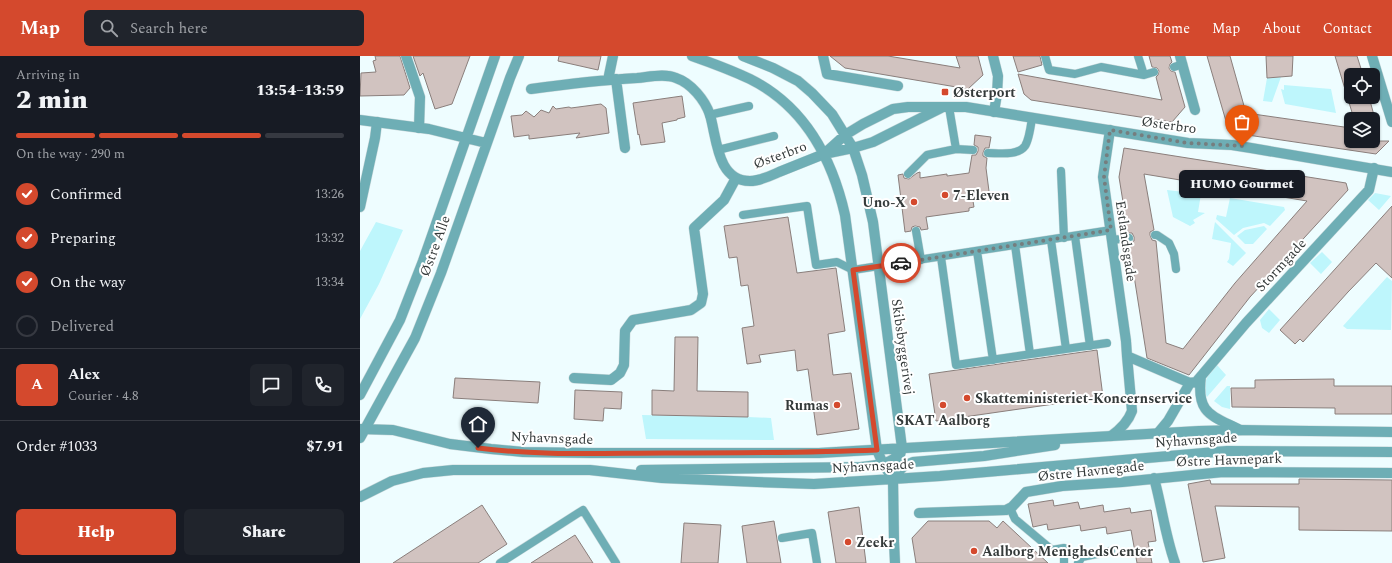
<!DOCTYPE html>
<html lang="en">
<head>
<meta charset="utf-8">
<style>
	body { margin:0; font-family:Spectral,serif; background:#20242c; color:#f1f3f6; height:100vh; display:flex; flex-direction:column; font-size:15px; white-space:nowrap }
	* { box-sizing:border-box; margin:0 }
	p { font-size:13px; color:#9ea1a6 }
	.icon { flex:none; width:22px; height:22px; fill:none; stroke:currentColor; stroke-width:2; stroke-linecap:round; stroke-linejoin:round }
	.map { position:relative; flex:1; overflow:hidden }
	.side { display:flex; flex-direction:column; background:#171b24; width:360px }
	.side>* { flex:none }
	.controls { position:absolute; left:984px; top:12px; display:grid; gap:8px }
	.controls a { display:grid; place-items:center; width:36px; height:36px; border-radius:6px; background:#171b24; box-shadow:0 1px 3px #0004; font-size:20px }
	.pin { position:absolute; display:grid; place-items:center; width:34px; height:34px; color:#fff; margin:-41px -17px; border-radius:50% 50% 50% 0; rotate:-45deg; box-shadow:0 0 4px #0007 }
	.pin .icon { rotate:45deg }
	.courier { position:absolute; display:grid; place-items:center; width:40px; height:40px; margin:-20px; border:3px solid #d4492d; border-radius:50%; background:#fff; color:#222; box-shadow:0 1px 5px #0007 }
	.bubble { position:absolute; height:28px; border-radius:6px; background:#171b24; box-shadow:0 1px 3px #0004; font-size:13px; font-weight:800; line-height:28px; text-align:center }
	.head em { font-style:normal; font-weight:800 }
	.head div { display:flex; flex-direction:column-reverse }
	.head { display:flex; align-items:center; justify-content:space-between; height:68px; padding:0 16px }
	h1 { font-size:26px; font-weight:800; line-height:30px }
	.bar { display:grid; grid-template-columns:repeat(4,1fr); gap:6px 4px; align-content:center; height:48px; padding:0 16px }
	.bar i { height:5px; border-radius:3px; background:#363941 }
	.bar .on { background:#d4492d }
	.bar p { grid-column:span 4 }
	.line { display:flex; align-items:center; gap:10px; padding:0 16px; border-top:1px solid #363941 }
	.line div { flex:1 }
	.round { display:grid; place-items:center; flex:none; width:42px; height:42px; border-radius:6px; background:#20242c }
	ol { padding:0 16px; list-style:none }
	li { display:flex; align-items:center; gap:12px; height:44px }
	li p { margin-inline-start:auto }
	li .icon { padding:4px; border-radius:50%; background:#d4492d; color:#fff; stroke-width:4 }
	li:last-child { color:#9ea1a6 }
	li i { width:22px; height:22px; border:2px solid #363941; border-radius:50% }
	.action { display:flex; gap:8px; margin-top:auto; padding:8px 16px }
	.action a { flex:1; height:46px; border-radius:6px; background:#d4492d; color:#fff; font-size:16px; font-weight:800; line-height:46px; text-align:center }
	.action a+a { background:#20242c; color:#f1f3f6 }
	header { display:flex; align-items:center; gap:24px; box-sizing:border-box; height:56px; padding:0 20px; background:#d4492d; color:#fff }
	header strong { font-size:19px }
	nav { display:flex; gap:22px; margin-inline-start:auto; font-size:14px }
	.search { width:280px; height:36px; background:#20242c; display:flex; align-items:center; gap:10px; box-sizing:border-box; padding:0 14px; border-radius:6px; color:#9ea1a6; font-size:15px }
	main { display:flex; flex:1; min-height:0 }
	.map>svg:first-child { display:block }
	.green { fill:#bef6fc }
	.building { fill:#d1c3c0; stroke:#8a7e7b; fill-rule:evenodd }
	.lines { fill:none; stroke-linecap:round; stroke-linejoin:round }
	.service-casing { stroke:#cddadc; stroke-width:9 }
	.minor-casing { stroke:#cddadc; stroke-width:11 }
	.tertiary-casing { stroke:#cddadc; stroke-width:11 }
	.service { stroke:#6eaeb5; stroke-width:8 }
	.minor { stroke:#6eaeb5; stroke-width:10 }
	.tertiary { stroke:#6eaeb5; stroke-width:10 }
	.done { stroke:#757e7f; stroke-width:4; stroke-dasharray:0 7.2 }
	.route { stroke:#d4492d; stroke-width:5 }
	.poi-dot { fill:#d4492d; stroke:#fff; stroke-width:1.5 }
	.labels { text-anchor:middle; dominant-baseline:central; stroke-width:4; stroke-linejoin:round; paint-order:stroke }
	.poi-label { font-size:14px; font-weight:bold; fill:#343a3a; stroke:#fff; text-anchor:start }
	.street-label { font-size:14px; fill:#343a3a; stroke:#fff }
</style>
</head>
<body>
<header>
<strong>Map</strong>
<div class="search"><svg class="icon" aria-label="search" viewBox="0 0 24 24"><circle cx="10" cy="10" r="6"/><path d="M15 15l6 6"/></svg>Search here</div>
<nav><a>Home</a><a>Map</a><a>About</a><a>Contact</a></nav>
</header>
<main>
<section class="side">
<div class="head"><div><h1>2 min</h1><p>Arriving in</p></div><em>13:54–13:59</em></div>
<div class="bar"><i class="on"></i><i class="on"></i><i class="on"></i><i></i><p>On the way · 290 m</p></div>
<ol>
<li><svg class="icon" aria-label="check" viewBox="0 0 24 24"><path d="M5 12l5 5 9-10"/></svg>Confirmed<p>13:26</p></li>
<li><svg class="icon" aria-label="check" viewBox="0 0 24 24"><path d="M5 12l5 5 9-10"/></svg>Preparing<p>13:32</p></li>
<li><svg class="icon" aria-label="check" viewBox="0 0 24 24"><path d="M5 12l5 5 9-10"/></svg>On the way<p>13:34</p></li>
<li><i></i>Delivered</li>
</ol>
<div class="line" style="height:72px"><b class="round" style="background:#d4492d;color:#fff">A</b><div><b>Alex</b><p>Courier · 4.8</p></div><a class="round"><svg class="icon" aria-label="chat" viewBox="0 0 24 24"><path d="M4 5h16v11H9l-5 4z"/></svg></a><a class="round"><svg class="icon" aria-label="phone" viewBox="0 0 24 24"><path d="M5 4h4l2 5-3 2q2 4 5 5l2-3 5 2v4C11 20 4 13 5 4z"/></svg></a></div>
<div class="line" style="height:52px"><div>Order #1033</div><b>$7.91</b></div>
<div class="action"><a>Help</a><a>Share</a></div>
</section>
<div class="map">
<svg width="1032" height="507" viewBox="0 0 1032 507">
	<rect width="100%" height="100%" fill="#eefdff"/>
	<path class="green" d="M 921,21 L 912,46 L 903,45 L 907,22 Z
		M 924,29 L 971,33 L 976,57 L 925,48 L 921,33 L 924,34 Z
		M 807,134 L 841,138 L 838,156 L 845,157 L 833,164 L 835,167 L 830,170 L 813,161 Z
		M 1015,137 L 1031,140 L 1019,154 L 1008,144 Z
		M 870,142 L 924,151 L 925,154 L 910,170 L 904,167 L 883,172 L 874,179 L 856,163 L 857,159 L 866,161 Z
		M 16,166 L 43,174 L 19,228 L 0,263 L 0,195 Z
		M 855,166 L 886,197 L 873,210 L 867,206 L 869,203 L 871,187 L 852,183 Z
		M 904,170 L 907,173 L 893,188 L 885,188 L 877,180 L 885,174 Z
		M 962,196 L 972,206 L 961,218 L 950,207 Z
		M 1027,221 L 1032,225 L 1031,274 L 987,273 L 983,270 Z
		M 909,253 L 920,264 L 909,277 L 902,272 L 900,264 Z
		M 857,309 L 866,319 L 847,341 C 841,328 848,318 857,309 Z
		M 867,330 L 870,330 L 870,353 L 862,351 L 854,345 Z
		M 282,359 L 388,361 L 411,362 L 414,384 L 286,383 Z"/>
	<path class="building" d="M 15,0 L 40,0 L 50,32 L 44,39 L 0,40 L 1,17 L 16,16 L 13,5 L 16,4 Z
		M 53,0 L 110,0 L 92,48 L 75,53 L 63,17 L 60,20 Z
		M 199,0 L 241,0 L 238,14 L 198,5 Z
		M 470,0 L 528,0 L 600,12 L 596,0 L 618,0 L 623,19 L 608,33 L 485,12 Z
		M 653,0 L 680,0 L 682,9 L 658,16 Z
		M 789,0 L 810,0 L 812,6 L 810,8 L 809,12 L 811,15 L 815,16 L 825,51 L 812,66 L 671,44 L 664,38 L 658,18 L 802,44 L 796,21 L 798,19 L 799,15 L 797,12 L 792,11 Z
		M 847,0 L 870,0 L 886,57 L 991,72 L 991,85 L 1029,85 L 1016,98 L 874,77 L 868,72 Z
		M 906,0 L 933,0 L 932,20 L 907,22 Z
		M 975,0 L 997,0 L 1003,19 L 991,19 L 991,41 L 1009,41 L 1015,63 L 994,63 Z
		M 322,40 L 325,61 L 317,63 L 317,64 L 302,67 L 305,86 L 281,89 L 279,78 L 278,79 L 273,47 Z
		M 241,48 L 246,52 L 249,77 L 216,82 L 220,77 L 169,83 L 169,79 L 154,81 L 151,60 L 162,59 L 166,55 L 174,61 L 181,54 L 189,57 L 193,50 L 196,53 L 209,51 L 211,52 Z
		M 615,79 L 631,81 L 629,92 L 625,92 L 623,97 L 623,100 L 627,102 L 626,112 L 630,143 L 613,145 L 614,151 L 609,152 L 609,155 L 566,161 L 568,173 L 561,174 L 560,171 L 555,170 L 552,171 L 551,175 L 545,176 L 538,119 L 543,118 L 544,122 L 549,123 L 557,117 L 560,116 L 560,122 L 587,118 L 587,120 L 609,117 L 612,99 L 616,99 L 618,95 L 618,91 L 614,89 Z
		M 764,92 L 986,127 L 988,134 L 890,241 L 829,319 L 787,302 L 769,188 L 774,185 L 774,181 L 772,177 L 768,177 L 759,121 ZM 784,118 L 947,145 L 875,227 L 823,293 L 806,287 L 796,185 L 792,184 L 790,179 L 790,176 L 794,174 Z
		M 1032,150 L 1032,222 L 1016,207 L 988,236 L 943,286 L 940,283 L 935,288 L 920,274 Z
		M 428,161 L 437,217 L 476,212 L 485,275 L 468,278 L 473,319 L 491,317 L 499,373 L 457,379 L 448,313 L 437,315 L 435,294 L 399,299 L 401,306 L 387,308 L 382,272 L 394,270 L 388,229 L 381,230 L 377,201 L 369,202 L 364,170 Z
		M 315,281 L 338,281 L 337,335 L 388,336 L 388,361 L 292,359 L 292,334 L 314,335 Z
		M 737,294 L 743,341 L 576,365 L 569,318 Z
		M 95,322 L 180,326 L 178,347 L 93,342 Z
		M 974,323 L 974,330 L 1032,330 L 1032,358 L 975,358 L 975,352 L 872,351 L 871,332 L 895,332 L 895,324 Z
		M 215,334 L 262,336 L 261,353 L 244,352 L 243,365 L 214,363 Z
		M 939,423 L 1032,424 L 1032,475 L 939,474 L 939,451 L 855,450 L 865,502 L 843,506 L 828,428 L 850,424 L 851,428 L 939,428 Z
		M 693,444 L 694,450 L 718,446 L 720,453 L 743,449 L 744,456 L 770,452 L 771,457 L 791,454 L 796,485 L 788,486 L 792,507 L 777,507 L 771,474 L 747,478 L 746,471 L 721,475 L 720,469 L 688,474 L 687,468 L 673,471 L 668,448 Z
		M 122,449 L 147,488 L 118,507 L 33,507 Z
		M 499,451 L 506,507 L 476,507 L 468,456 Z
		M 414,465 L 421,507 L 387,507 L 382,470 Z
		M 568,465 L 629,465 L 637,472 L 643,465 L 688,507 L 556,507 L 552,482 Z
		M 324,467 L 361,469 L 358,507 L 321,507 Z
		M 215,479 L 233,507 L 171,507 Z"/>
	<g class="lines">
		<defs>
			<path id="service" d="M 685,0 L 689,14 L 715,18 L 741,11 L 784,19 L 794,16
				M 778,0 L 784,19
				M 814,11 L 823,8
				M 589,51 L 596,93 L 613,94
				M 349,59 L 389,50
				M 358,94 L 414,80
				M 628,97 C 639,97 658,100 665,90 C 669,84 671,69 672,62
				M 701,115 L 704,182
				M 548,118 L 567,99 L 596,93
				M 383,159 L 447,150 L 456,209 L 477,206 L 493,214 L 751,174
				M 556,175 L 561,204
				M 795,179 L 797,179 L 809,187 L 814,198 L 816,213
				M 715,180 L 730,290
				M 691,184 L 706,293
				M 752,184 L 769,182
				M 655,189 L 670,298
				M 617,195 L 633,304
				M 581,201 L 596,309 L 747,287
				M 650,452 L 655,463 L 692,494 L 704,492 L 704,507
				M 422,482 L 452,477 L 457,507
				M 140,507 L 223,454 L 256,507
				M 718,507 L 722,501 L 751,495"/>
			<path id="minor" d="M 46,0 L 60,41 L 59,72
				M 463,0 L 467,18 L 538,30
				M 633,0 L 638,20 L 637,38 L 634,56
				M 820,0 L 835,54
				M 1012,0 L 1032,66
				M 256,23 L 265,92
				M 248,24 L 253,0
				M 171,33 C 207,28 242,24 277,22 C 289,21 305,17 316,22 C 331,27 345,44 350,59 C 357,83 357,125 390,125 C 400,125 410,120 419,116 C 434,110 449,104 464,98
				M 750,74 L 743,121 L 766,285 L 767,300 L 830,327
				M 0,151 L 15,82 L 17,66
				M 841,320 C 836,358 851,359 880,374
				M 214,322 L 251,324 L 260,317 L 264,309 L 265,275 L 273,264 L 331,254 L 341,247 L 343,238 L 334,172 L 364,144 L 376,122
				M 798,377 L 808,365 L 830,327 L 836,326 L 842,319 L 886,267 L 1009,134 L 1014,112
				M 751,380 C 761,373 768,366 772,355 L 767,300
				M 794,422 C 802,451 805,479 815,507
				M 559,457 L 646,454 L 652,451 L 666,436 L 702,430 L 762,426 L 863,416 L 1032,417"/>
			<path id="tertiary" d="M 332,0 C 352,7 371,14 390,23 C 444,50 472,102 485,159 L 517,394 L 523,408 L 533,423
				M 383,0 L 413,12 L 438,25 L 452,37 L 472,58 L 493,92 L 502,119 L 513,166 L 542,392 L 533,423 L 534,485 L 535,507
				M 0,64 L 69,73 L 126,87
				M 464,98 L 485,79 L 503,68 L 533,53 L 548,51 L 606,51 L 828,87 L 872,89 L 891,92 L 1032,116
				M 464,98 L 493,92 L 513,86 L 581,52
				M 0,339 L 40,264 L 63,205 L 135,0
				M 0,373 L 33,374 L 90,388 L 131,393 L 163,396 L 230,397 L 459,397 L 839,375 L 880,374 L 1032,376
				M 0,382 L 55,282 L 81,217 L 150,22 L 159,0
				M 281,414 L 501,411 C 514,409 532,409 540,396
				M 536,418 L 544,410 L 553,406 L 624,400 L 695,389
				M 0,441 L 32,425 L 63,417 L 93,414 L 230,414 L 302,422 L 397,426 L 454,428 L 580,420 L 867,395 L 1032,396"/>
		</defs>
		<use href="#service" class="service-casing"/>
		<use href="#minor" class="minor-casing"/>
		<use href="#tertiary" class="tertiary-casing"/>
		<use href="#service" class="service"/>
		<use href="#minor" class="minor"/>
		<use href="#tertiary" class="tertiary"/>
	</g>
	<g class="lines">
		<path class="done" d="M 541,207 L 751,174 L 744,121 L 750,74 L 828,87 L 882,90"/>
		<path class="route" d="M 118,392 C 180,400 243,397 305,397 C 376,397 446,397 517,394 L 493,214 L 541,207"/>
	</g>
	<g class="poi-dot">
		<rect x="581" y="32" width="8" height="8" rx="2"/>
		<circle cx="585" cy="139" r="4"/>
		<circle cx="554" cy="146" r="4"/>
		<circle cx="607" cy="342" r="4"/>
		<circle cx="477" cy="349" r="4"/>
		<circle cx="583" cy="349" r="4"/>
		<circle cx="488" cy="486" r="4"/>
		<circle cx="614" cy="495" r="4"/>
	</g>
	<g class="labels">
		<g class="poi-label">
			<text x="593" y="36">Østerport</text>
			<text x="593" y="139">7-Eleven</text>
			<text x="546" y="146" text-anchor="end">Uno-X</text>
			<text x="615" y="342">Skatteministeriet-Koncernservice</text>
			<text x="469" y="349" text-anchor="end">Rumas</text>
			<text x="583" y="364" text-anchor="middle">SKAT Aalborg</text>
			<text x="496" y="486">Zeekr</text>
			<text x="622" y="495">Aalborg MenighedsCenter</text>
		</g>
		<g class="street-label">
			<text transform="translate(809 69) rotate(8)">Østerbro</text>
			<text transform="translate(420 99) rotate(-20)">Østerbro</text>
			<text transform="translate(766 185) rotate(82)">Estlandsgade</text>
			<text transform="translate(75 190) rotate(-70)">Østre Alle</text>
			<text transform="translate(921 209) rotate(-47)">Stormgade</text>
			<text transform="translate(543 291) rotate(82)">Skibsbyggerivej</text>
			<text transform="translate(192 382) rotate(2)">Nyhavnsgade</text>
			<text transform="translate(836 384) rotate(-4)">Nyhavnsgade</text>
			<text transform="translate(869 404) rotate(-2)">Østre Havnepark</text>
			<text transform="translate(513 410) rotate(-3)">Nyhavnsgade</text>
			<text transform="translate(731 415) rotate(-6)">Østre Havnegade</text>
		</g>
	</g>
</svg>
<div class="controls">
<a><svg class="icon" aria-label="locate" viewBox="0 0 24 24"><circle cx="12" cy="12" r="6"/><path d="M12 2v4M12 18v4M2 12h4M18 12h4"/></svg></a>
<a><svg class="icon" aria-label="layers" viewBox="0 0 24 24"><path d="M12 4l9 5-9 5-9-5zM3 14l9 5 9-5"/></svg></a>
</div>
<div class="pin" style="left:882px;top:90px;background:#ea580c"><svg class="icon" aria-label="bag" viewBox="0 0 24 24"><path d="M5 8h14l-1 12H6zM9 8a3 3 0 0 1 6 0"/></svg></div>
<div class="pin" style="left:118px;top:392px;background:#1f2937"><svg class="icon" aria-label="home" viewBox="0 0 24 24"><path d="M3 11l9-7 9 7M6 9v11h12V9"/></svg></div>
<div class="courier" style="left:541px;top:207px"><svg class="icon" aria-label="car" viewBox="0 0 24 24"><path d="M5 17H2v-5l4-1 3-4h7l3 4 3 1v5h-3M9 17h6M6 11h13"/><circle cx="7" cy="17" r="2"/><circle cx="17" cy="17" r="2"/></svg></div>
<div class="bubble" style="left:819px;top:114px;width:126px">HUMO Gourmet</div>
</div>
</main>
</body>
</html>
